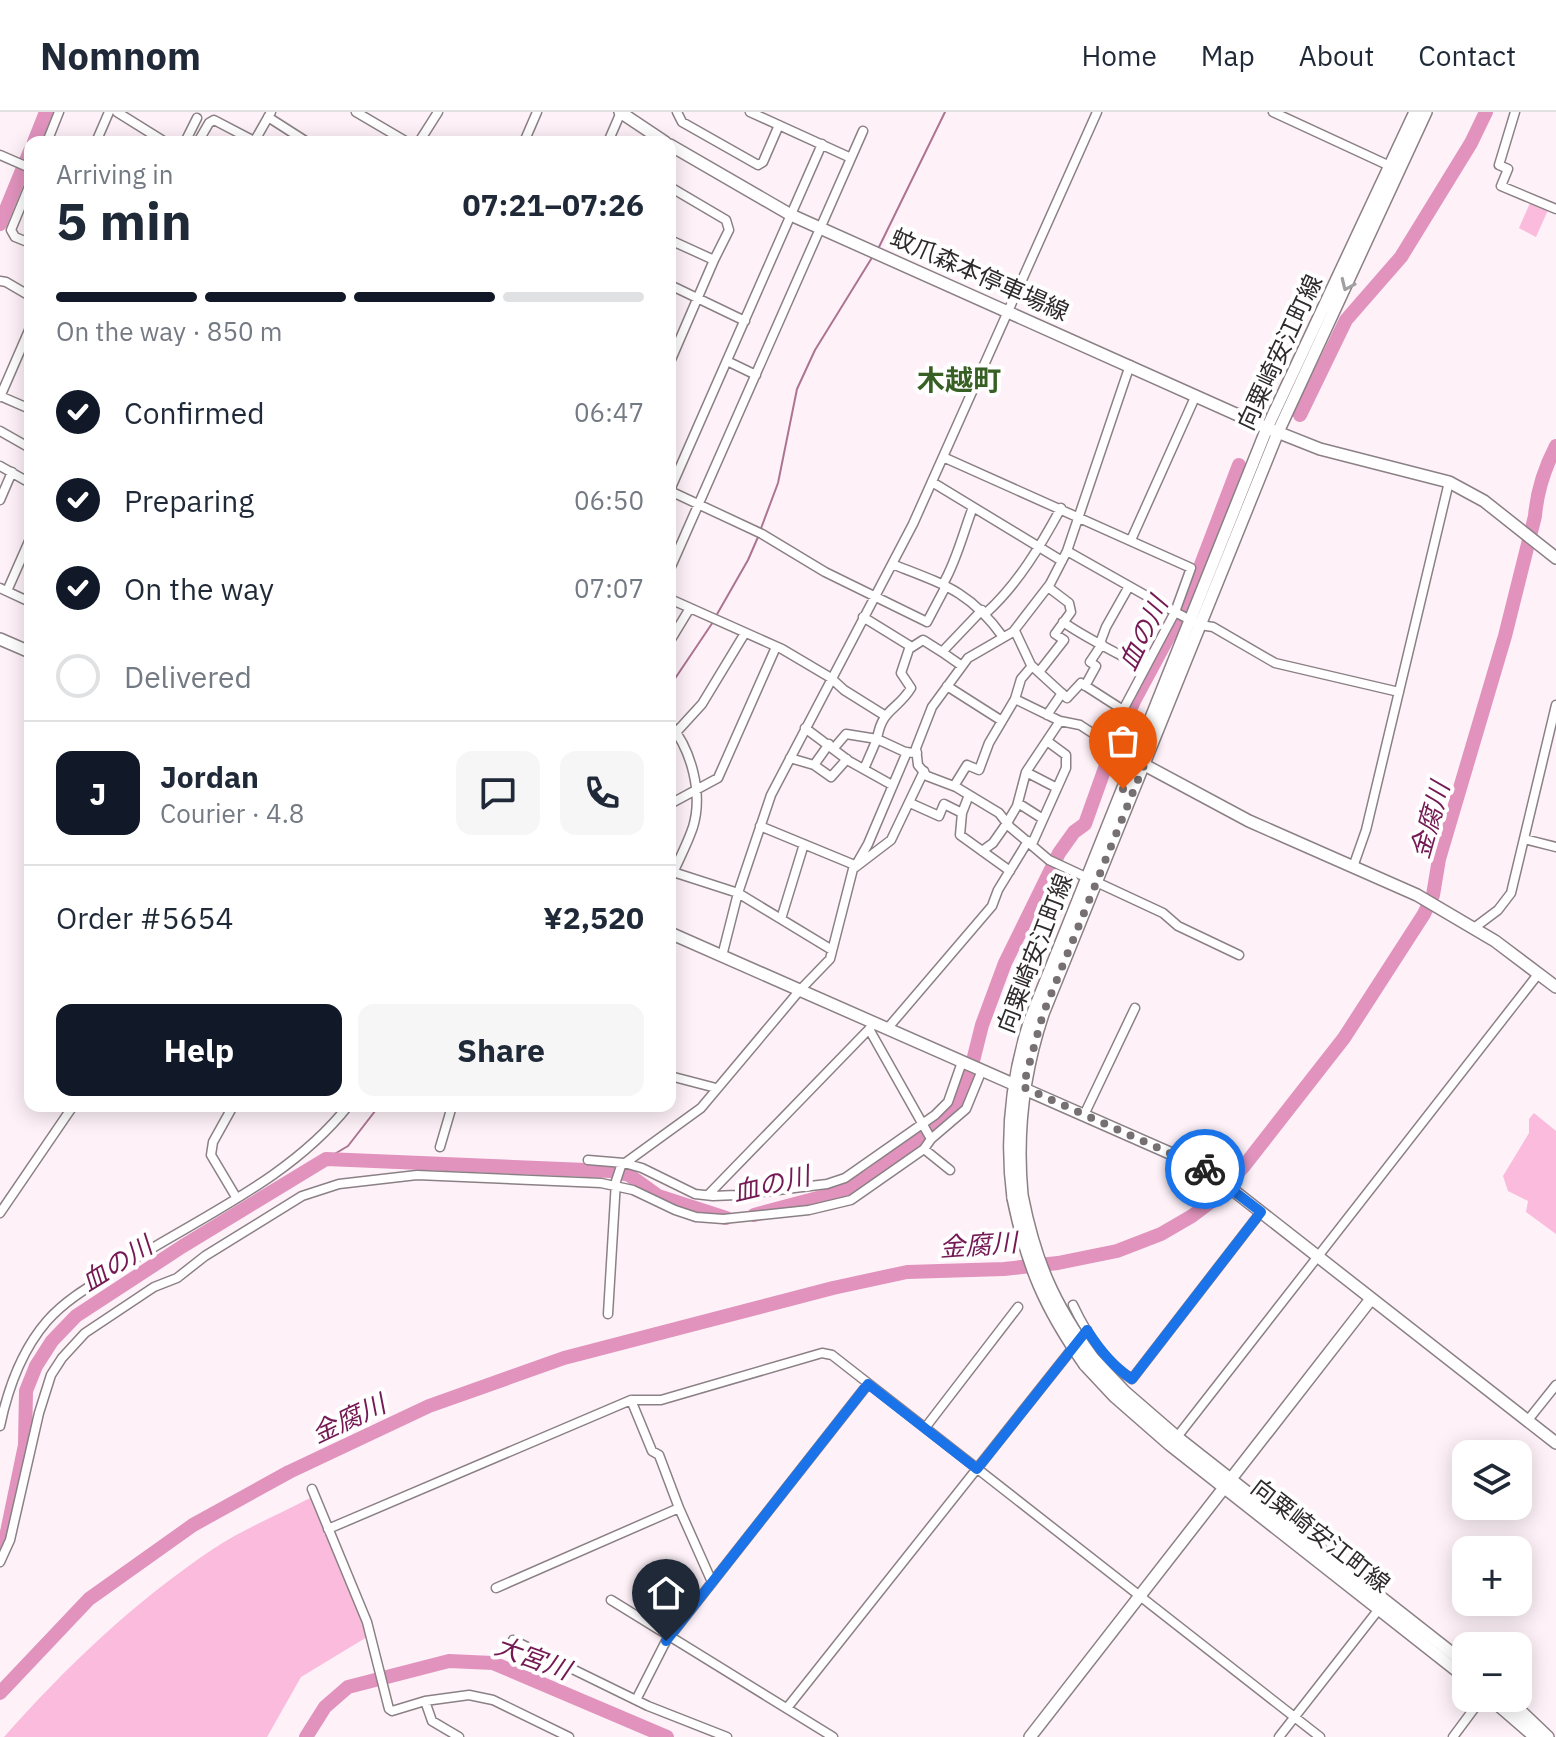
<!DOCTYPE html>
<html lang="en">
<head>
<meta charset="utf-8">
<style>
	body { margin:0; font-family:"IBM Plex Sans","Noto Sans JP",sans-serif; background:#f6f6f7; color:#1f2937; height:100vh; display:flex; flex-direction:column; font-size:30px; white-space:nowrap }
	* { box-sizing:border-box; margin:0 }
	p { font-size:26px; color:#747a83 }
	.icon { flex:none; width:44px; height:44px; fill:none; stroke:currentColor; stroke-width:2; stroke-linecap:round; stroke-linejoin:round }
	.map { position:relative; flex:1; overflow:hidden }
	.sheet { position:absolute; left:24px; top:24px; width:652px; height:976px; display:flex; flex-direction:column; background:#fff; border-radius:16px; box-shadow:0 4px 20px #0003 }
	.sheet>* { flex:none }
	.buttons { position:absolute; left:1452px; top:1328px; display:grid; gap:16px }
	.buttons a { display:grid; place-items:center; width:80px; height:80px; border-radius:16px; background:#fff; box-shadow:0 4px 20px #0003; font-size:40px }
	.pin { position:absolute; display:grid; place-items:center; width:68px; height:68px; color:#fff; margin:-82px -34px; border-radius:50% 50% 50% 0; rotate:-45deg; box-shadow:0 0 8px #0007 }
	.pin .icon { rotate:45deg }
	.courier { position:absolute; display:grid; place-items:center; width:80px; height:80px; margin:-40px; border:6px solid #1a73e8; border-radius:50%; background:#fff; color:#222; box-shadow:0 2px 10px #0007 }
	.head em { font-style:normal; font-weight:700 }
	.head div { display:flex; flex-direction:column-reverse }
	.head { display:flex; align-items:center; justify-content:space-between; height:136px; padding:0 32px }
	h1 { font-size:52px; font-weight:700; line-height:60px }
	.bar { display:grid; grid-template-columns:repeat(4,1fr); gap:12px 8px; align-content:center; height:96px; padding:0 32px }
	.bar i { height:10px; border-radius:6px; background:#e0e1e3 }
	.bar .selected { background:#111827 }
	.bar p { grid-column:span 4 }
	.line { display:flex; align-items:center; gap:20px; padding:0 32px; border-top:2px solid #e0e1e3 }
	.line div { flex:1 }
	.round { display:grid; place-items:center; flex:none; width:84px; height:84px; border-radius:16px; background:#f6f6f7 }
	ol { padding:0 32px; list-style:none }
	li { display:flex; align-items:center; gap:24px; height:88px }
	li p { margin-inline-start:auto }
	li .icon { padding:8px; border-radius:50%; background:#111827; color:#fff; stroke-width:4 }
	li:last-child { color:#747a83 }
	li i { width:44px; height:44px; border:4px solid #e0e1e3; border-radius:50% }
	.button { display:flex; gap:16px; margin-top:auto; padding:16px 32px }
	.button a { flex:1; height:92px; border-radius:16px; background:#111827; color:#fff; font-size:32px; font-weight:700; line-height:92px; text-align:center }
	.button a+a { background:#f6f6f7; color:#1f2937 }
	header { display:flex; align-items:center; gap:48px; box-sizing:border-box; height:112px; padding:0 40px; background:#fff; border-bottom:2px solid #e0e1e3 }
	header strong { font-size:38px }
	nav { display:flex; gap:44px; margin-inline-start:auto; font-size:28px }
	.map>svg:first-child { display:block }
	.green { fill:#fabbdc }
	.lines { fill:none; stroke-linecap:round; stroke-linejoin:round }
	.stream { stroke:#ac7492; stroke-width:2 }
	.river { stroke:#e193bd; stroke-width:14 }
	.street-casing { stroke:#8b8085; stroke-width:11 }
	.secondary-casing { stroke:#8b8085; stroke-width:14 }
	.street { stroke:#fff; stroke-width:8 }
	.secondary { stroke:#fff; stroke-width:11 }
	.secondary-bridge-casing { stroke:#8b8085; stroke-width:14; stroke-linecap:butt }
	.secondary-bridge { stroke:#fff; stroke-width:11 }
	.oneway { stroke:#a19fa0 }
	.done { stroke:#777073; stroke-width:8; stroke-dasharray:0 14.4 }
	.route { stroke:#1a73e8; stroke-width:10 }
	.labels { text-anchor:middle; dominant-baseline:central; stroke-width:8; stroke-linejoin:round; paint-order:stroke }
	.street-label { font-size:24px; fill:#2f2a2c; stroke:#fff }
	.water-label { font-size:26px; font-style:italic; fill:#741953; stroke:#fff }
	.quarter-label { font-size:28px; font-weight:bold; fill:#386024; stroke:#fff }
</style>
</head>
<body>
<header>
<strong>Nomnom</strong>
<nav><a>Home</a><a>Map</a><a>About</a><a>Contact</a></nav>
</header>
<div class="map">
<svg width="1556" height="1625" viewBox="0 0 1556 1625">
	<rect width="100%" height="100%" fill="#fef2f8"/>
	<path class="green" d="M 1530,91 L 1548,98 L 1536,125 L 1519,116 Z
		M 1534,1001 L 1556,1019 L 1556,1122 L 1526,1100 L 1528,1089 L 1508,1079 L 1503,1064 L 1529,1021 L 1529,1007 Z
		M 310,1386 L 359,1500 L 367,1525 L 301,1565 L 267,1625 L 4,1625 C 67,1554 134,1490 213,1437 C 243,1417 278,1403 310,1386 Z"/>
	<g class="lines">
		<path class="stream" d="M 879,135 L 945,0
			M 760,419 L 778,371 L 797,277 L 815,238 L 873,144
			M 716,504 L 748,448 L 758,425
			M 670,574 L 713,510
			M 326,1047 L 348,1034 L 379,994"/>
		<path class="river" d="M 34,30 L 46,0
			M 0,112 L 30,39
			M 1300,303 L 1346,208 L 1401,145 L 1471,31 L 1486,0
			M 754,1103 L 844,1079 L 871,1063 L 947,1005 L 957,994 L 969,965 L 982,913 L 1005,851 L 1059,741 L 1074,720 L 1085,712 L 1110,642 L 1134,589 L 1177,509 L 1194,471 L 1239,353
			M 0,1438 L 7,1420 L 25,1333 L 26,1279 L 36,1254 L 52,1229 L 76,1204 L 183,1134 L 326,1047 L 610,1059 L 629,1063 L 658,1084 L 726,1106
			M 0,1581 L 89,1487 L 193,1413 L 289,1360 L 429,1294 L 564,1246 L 833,1176 L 907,1160 L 1004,1157 L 1058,1151 L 1117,1139 L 1161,1122 L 1192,1104 L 1212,1089 L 1244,1054 L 1344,926 L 1424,802 L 1433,783 L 1439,747 L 1505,524 L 1535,404 C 1537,379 1544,357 1556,334
			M 306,1625 L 325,1595 L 348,1575 L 449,1549 L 493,1551 L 667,1625"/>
		<defs>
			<path id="street" d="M 117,0 L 165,30
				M 356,0 L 407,30
				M 677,0 L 682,10 L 758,53 L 763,50 L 779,13
				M 750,0 L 851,46
				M 1273,0 L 1392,55
				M 1515,0 L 1499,53 L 1508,57 L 1501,74 L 1556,97
				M 268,5 L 307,30
				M 47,30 L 59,0
				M 96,30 L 109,0
				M 185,30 L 197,6
				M 198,30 L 209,11 L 214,8 L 254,29
				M 254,30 L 271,0
				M 419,30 L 438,0
				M 524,30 L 537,0
				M 608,30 L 621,0
				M 0,43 L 30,56
				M 30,72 L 11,118 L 15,125 L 30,131
				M 670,75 L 726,108 L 729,118 L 714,148
				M 670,128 L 714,148 L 670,250
				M 0,169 L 6,170 L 30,184
				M 670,173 L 745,209
				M 727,249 L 756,263
				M 1130,253 L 1067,439 L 1050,472 L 1013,520 L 968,546 L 932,595 L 916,636 L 918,653 L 927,664 L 956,675 L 999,701 L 1010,715 L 1049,748 L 1163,801 L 1178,814 L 1239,843
				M 0,284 L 30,297
				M 0,285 L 30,216
				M 0,319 L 30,336
				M 943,345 L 1191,456 L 1175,500 L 1106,630 L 1109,635 L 1135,648
				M 0,354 L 30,371
				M 932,370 L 1062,449
				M 670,378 L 822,32
				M 670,379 L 762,422 L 825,460 L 927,510 L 946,474
				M 0,388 L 12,360
				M 1131,428 L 1196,283
				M 1067,439 L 1175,500 L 1200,513 L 1213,515 L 1275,551 L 1399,580
				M 892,452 C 943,472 970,479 1003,525
				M 670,457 L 863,19
				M 943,472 C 957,448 963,421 973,395
				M 0,476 L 30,490
				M 7,479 L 30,427
				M 670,487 L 782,537 L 831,566 L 844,578 L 884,603
				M 986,501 C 1018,472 1041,433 1061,396
				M 863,505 L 910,534 L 901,561 L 911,576 C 897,599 882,596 877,627 L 905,640 L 917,641
				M 1063,510 C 1089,528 1117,541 1145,556
				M 1015,519 L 1031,553 L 1067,586 L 1081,571 L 1123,598
				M 670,529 L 690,496
				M 1100,531 L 1106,515 L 1128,476
				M 909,537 L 923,528 L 942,540
				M 962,554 L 942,540 L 982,498
				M 1039,560 L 1064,528 L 1055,522 L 1071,500 L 1069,491 L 1048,475
				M 947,574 L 1002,609
				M 1085,574 L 1096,554 L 1090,550 L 1102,532
				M 1015,587 L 1021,567 L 1032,554
				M 1047,603 L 1062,581
				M 670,612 C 692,639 703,682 693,715 C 687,733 677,751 670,768
				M 805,616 L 849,649 L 892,673
				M 670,627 L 702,592 L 745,521
				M 834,636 L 846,622 L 877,627 L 864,657
				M 790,646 L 814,653 L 831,665 L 847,647
				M 814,653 L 829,632
				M 1026,660 L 1057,676
				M 954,674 L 967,653 L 979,658 L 989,631 L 1015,587 L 1060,609
				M 969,683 L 962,701 L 960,723 L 1010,759
				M 910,691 L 939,704 L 944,692 L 962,701
				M 1018,691 L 1043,707
				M 670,692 L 718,666 L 776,535
				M 760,714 L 857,754
				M 1524,727 L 1556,735
				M 1032,732 L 1066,656 L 1066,643 L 1047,629
				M 982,739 L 993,731 L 1007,711 L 1017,694 L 1026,660 L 1060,609 L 1080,613 L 1106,630
				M 856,753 L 868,732 L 907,640
				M 1353,755 L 1366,718 L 1449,370
				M 673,760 L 738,781 L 832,838
				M 781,807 L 804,732
				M 1474,816 L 1498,798 L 1511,781 L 1556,593
				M 722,844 L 738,781 L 771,683 L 913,412 L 1097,0
				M 869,917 L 931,1027
				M 887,917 L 992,794 L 998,778 L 1028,729
				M 670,964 L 716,976
				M 233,994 L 213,1030 L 211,1043 L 236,1085
				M 1084,1003 L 1135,896
				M 440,1035 L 452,994
				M 924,1037 L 950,1058
				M 588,1048 L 624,1051 L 642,1056 L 695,1082 L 713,1084 L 736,1083 L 827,1072 L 845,1066 L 935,1003 L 948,990 L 962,950
				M 708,1083 L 875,911
				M 0,1101 L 73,994
				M 1073,1193 C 1086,1221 1105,1250 1132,1267 L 1261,1100
				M 608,1202 L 616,1069 L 621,1054 L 701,996 L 800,878 L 830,847 L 853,757 L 891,728 L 924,659
				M 631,1288 L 652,1339 L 659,1343 L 679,1396
				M 1528,1308 L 1556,1273
				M 0,1314 C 8,1276 21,1239 47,1209 C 69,1184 98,1170 126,1152 C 202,1104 291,1066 348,994
				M 925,1316 L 1018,1195
				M 1177,1325 L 1539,861
				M 312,1377 L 367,1510 L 389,1597 L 392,1599 L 425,1589 L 432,1609 L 459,1625
				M 328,1417 L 631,1288 L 661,1288 L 822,1241 L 832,1243 L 1320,1625
				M 0,1450 L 10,1428 L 39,1301 L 51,1263 L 62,1246 L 85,1221 L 154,1175 L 177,1166 L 205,1144 L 302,1084 L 339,1072 L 417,1063 L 601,1071 L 633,1078 L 675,1098 L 696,1105 L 723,1107 L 809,1098 L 851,1088 L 924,1037 L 931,1027 L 966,997 L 982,958
				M 496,1476 L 679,1396 L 712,1470
				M 611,1488 L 833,1625
				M 513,1528 L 648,1594 L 727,1625
				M 636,1588 L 666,1529 L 868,1272
				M 425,1589 L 469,1583 L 493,1588 L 569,1625
				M 787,1596 L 1087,1218
				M 1279,1625 L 1379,1497
				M 1453,1625 L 1482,1586"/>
			<path id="secondary" d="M 620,0 L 665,30
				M 670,33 L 791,103 L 1267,316 L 1320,337 L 1449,370 L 1484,389 L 1556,446
				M 0,527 L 30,540
				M 1139,650 L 1249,709 L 1417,783 L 1495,829 L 1556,875
				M 670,821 L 1206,1057 L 1556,1331
				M 1022,1083 C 1016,1020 1023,962 1043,902 L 1278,320 L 1426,0
				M 1013,1086 C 1005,1025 1011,967 1030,908 L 1267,316 L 1415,0
				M 1093,1246 L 1125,1280 L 1177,1325 L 1466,1552
				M 1085,1253 L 1114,1284 L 1170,1333 L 1466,1566
				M 1490,1586 L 1535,1625
				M 1507,1586 L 1548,1625
				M 1030,1625 L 1371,1187"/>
		</defs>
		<use href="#street" class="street-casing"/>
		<use href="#secondary" class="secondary-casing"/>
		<use href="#street" class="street"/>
		<use href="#secondary" class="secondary"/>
		<defs>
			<path id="secondary-bridge" d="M 1022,1083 C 1035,1149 1053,1191 1093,1246
				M 1013,1086 C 1027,1154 1045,1196 1085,1253"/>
		</defs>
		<use href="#secondary-bridge" class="secondary-bridge-casing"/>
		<use href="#secondary-bridge" class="secondary-bridge"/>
	</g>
	<defs><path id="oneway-chevron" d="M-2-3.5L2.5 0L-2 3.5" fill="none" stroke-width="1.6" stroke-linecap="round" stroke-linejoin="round" transform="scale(2)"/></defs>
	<use class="oneway" href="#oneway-chevron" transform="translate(1347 173) rotate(114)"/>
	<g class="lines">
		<path class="done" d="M 1123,677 L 1135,648 L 1144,653 L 1043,902 L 1023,975 L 1205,1057"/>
		<path class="route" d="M 666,1529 L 868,1272 L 977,1357 L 1087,1218 C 1099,1237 1113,1255 1132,1267 L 1261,1100 L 1205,1057"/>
	</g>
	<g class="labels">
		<g class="street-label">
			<text transform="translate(980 162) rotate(24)">蚊爪森本停車場線</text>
			<text transform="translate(1279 240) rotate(-65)">向粟崎安江町線</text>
			<text transform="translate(1034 841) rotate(-69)">向粟崎安江町線</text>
			<text transform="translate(1321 1423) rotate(38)">向粟崎安江町線</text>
		</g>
		<g class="water-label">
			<text transform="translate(1142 521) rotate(-64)">血の川</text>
			<text transform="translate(1429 708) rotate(-74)">金腐川</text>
			<text transform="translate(771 1071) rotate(-13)">血の川</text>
			<text transform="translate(978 1132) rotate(-4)">金腐川</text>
			<text transform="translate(116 1151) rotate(-32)">血の川</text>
			<text transform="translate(348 1306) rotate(-25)">金腐川</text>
			<text transform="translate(533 1545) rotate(20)">大宮川</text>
		</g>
		<g class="quarter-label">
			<text x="959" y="267">木越町</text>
		</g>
	</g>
</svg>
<div class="buttons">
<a><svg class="icon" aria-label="layers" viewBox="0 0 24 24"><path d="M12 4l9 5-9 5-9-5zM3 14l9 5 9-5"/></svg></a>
<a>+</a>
<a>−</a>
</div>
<div class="pin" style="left:1123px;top:677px;background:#ea580c"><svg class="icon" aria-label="bag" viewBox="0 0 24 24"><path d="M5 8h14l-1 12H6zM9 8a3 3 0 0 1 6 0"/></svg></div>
<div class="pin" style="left:666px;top:1529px;background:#1f2937"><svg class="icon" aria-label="home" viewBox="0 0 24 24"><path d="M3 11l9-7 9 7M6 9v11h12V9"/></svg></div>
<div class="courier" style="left:1205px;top:1057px"><svg class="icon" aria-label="bike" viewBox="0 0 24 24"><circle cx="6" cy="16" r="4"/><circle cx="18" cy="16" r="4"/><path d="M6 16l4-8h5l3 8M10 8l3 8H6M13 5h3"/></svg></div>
<section class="sheet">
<div class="head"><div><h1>5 min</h1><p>Arriving in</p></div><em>07:21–07:26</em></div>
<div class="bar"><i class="selected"></i><i class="selected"></i><i class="selected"></i><i></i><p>On the way · 850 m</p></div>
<ol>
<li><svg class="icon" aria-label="check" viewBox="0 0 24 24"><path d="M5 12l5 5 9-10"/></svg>Confirmed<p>06:47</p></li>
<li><svg class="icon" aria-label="check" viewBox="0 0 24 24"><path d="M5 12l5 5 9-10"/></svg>Preparing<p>06:50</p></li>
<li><svg class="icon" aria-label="check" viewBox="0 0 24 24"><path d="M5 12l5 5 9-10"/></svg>On the way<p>07:07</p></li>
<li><i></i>Delivered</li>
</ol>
<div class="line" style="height:144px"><b class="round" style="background:#111827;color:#fff">J</b><div><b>Jordan</b><p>Courier · 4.8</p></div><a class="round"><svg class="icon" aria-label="chat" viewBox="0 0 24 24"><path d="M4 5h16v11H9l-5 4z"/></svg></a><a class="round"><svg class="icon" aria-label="phone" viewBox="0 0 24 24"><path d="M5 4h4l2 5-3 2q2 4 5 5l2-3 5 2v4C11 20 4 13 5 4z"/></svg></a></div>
<div class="line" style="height:104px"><div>Order #5654</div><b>¥2,520</b></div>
<div class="button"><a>Help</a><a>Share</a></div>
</section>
</div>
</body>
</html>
